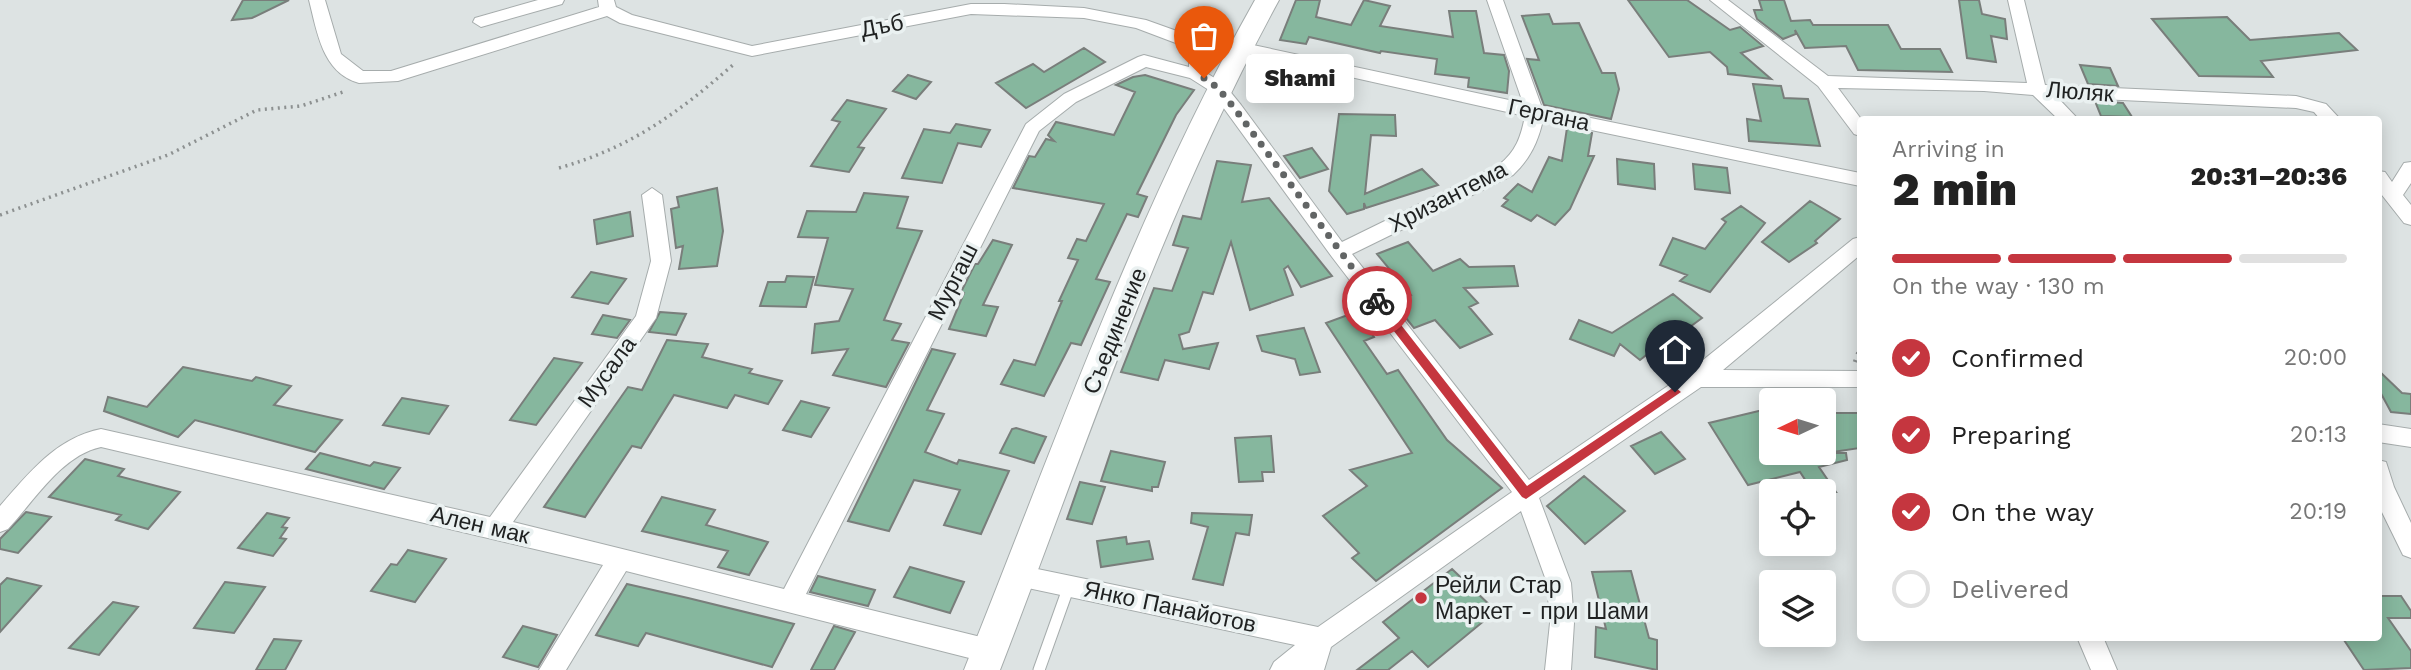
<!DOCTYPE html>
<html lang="en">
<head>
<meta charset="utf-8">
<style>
	body { margin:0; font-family:"Work Sans",sans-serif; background:#f2f2f2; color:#222; height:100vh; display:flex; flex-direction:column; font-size:26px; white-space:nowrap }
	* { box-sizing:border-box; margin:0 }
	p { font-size:23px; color:#767676 }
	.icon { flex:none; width:38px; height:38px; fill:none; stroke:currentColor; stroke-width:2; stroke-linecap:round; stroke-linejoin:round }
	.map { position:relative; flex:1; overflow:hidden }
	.details { position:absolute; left:1857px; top:116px; width:525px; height:525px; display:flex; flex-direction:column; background:#fff; border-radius:7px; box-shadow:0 4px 18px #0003 }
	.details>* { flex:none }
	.needle { width:46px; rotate:266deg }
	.tools { position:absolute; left:1759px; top:388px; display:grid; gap:14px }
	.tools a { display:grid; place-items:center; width:77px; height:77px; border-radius:7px; background:#fff; box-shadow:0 4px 18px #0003; font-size:35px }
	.pin { position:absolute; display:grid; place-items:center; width:60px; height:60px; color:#fff; margin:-72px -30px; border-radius:50% 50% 50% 0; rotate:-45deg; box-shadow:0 0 7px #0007 }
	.pin .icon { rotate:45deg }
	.courier { position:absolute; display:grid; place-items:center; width:70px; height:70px; margin:-35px; border:5px solid #c5363f; border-radius:50%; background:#fff; color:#222; box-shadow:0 2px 9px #0007 }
	.bubble { position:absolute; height:49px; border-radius:7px; background:#fff; box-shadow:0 4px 18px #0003; font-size:23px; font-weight:800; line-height:49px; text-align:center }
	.overview em { font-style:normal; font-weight:800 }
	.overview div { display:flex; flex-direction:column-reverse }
	.overview { display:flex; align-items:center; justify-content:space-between; height:119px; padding:0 35px }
	h1 { font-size:46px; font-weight:800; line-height:52px }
	.bar { display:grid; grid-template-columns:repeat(4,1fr); gap:10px 7px; align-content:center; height:84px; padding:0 35px }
	.bar i { height:9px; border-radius:5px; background:#e0e0e0 }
	.bar .current { background:#c5363f }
	.bar p { grid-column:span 4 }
	ol { padding:0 35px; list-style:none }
	li { display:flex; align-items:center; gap:21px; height:77px }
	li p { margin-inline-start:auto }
	li .icon { padding:7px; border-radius:50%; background:#c5363f; color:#fff; stroke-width:4 }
	li:last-child { color:#767676 }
	li i { width:38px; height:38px; border:4px solid #e0e0e0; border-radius:50% }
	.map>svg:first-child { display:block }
	.building { fill:#86b79e; stroke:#797e7b; stroke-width:2 }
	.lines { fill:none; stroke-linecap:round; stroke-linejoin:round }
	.lane-casing { stroke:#a6acac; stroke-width:13 }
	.street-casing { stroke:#a6acac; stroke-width:2 }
	.secondary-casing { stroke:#a6acac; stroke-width:2 }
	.path-far1 { stroke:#8d9191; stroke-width:3.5; stroke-dasharray:2 4.5; stroke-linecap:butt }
	.path { stroke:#8d9191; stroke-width:4.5; stroke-dasharray:2 6; stroke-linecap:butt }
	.lane { stroke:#fff; stroke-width:11 }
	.street { fill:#fff; fill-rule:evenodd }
	.secondary { fill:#fff; fill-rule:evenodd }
	.route { fill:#c5363f }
	.done { stroke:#626565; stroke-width:7; stroke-dasharray:0 12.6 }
	.poi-dot { fill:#c5363f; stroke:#eaf1f1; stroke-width:2.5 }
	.labels { text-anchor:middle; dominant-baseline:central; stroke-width:7; stroke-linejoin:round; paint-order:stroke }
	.street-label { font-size:23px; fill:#1f2121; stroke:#eaf1f1 }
	.poi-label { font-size:23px; fill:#1f2121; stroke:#eaf1f1; text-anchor:start }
</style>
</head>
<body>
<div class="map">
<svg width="2411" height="670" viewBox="0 0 2411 670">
	<rect width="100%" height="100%" fill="#dde3e3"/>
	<path class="building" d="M 243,0 L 289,0 L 252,18 L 232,20 Z
		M 1296,0 L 1320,0 L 1316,17 L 1351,25 L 1364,0 L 1390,6 L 1380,26 L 1453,37 L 1449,11 L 1476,11 L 1484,53 L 1504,55 L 1509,71 L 1507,93 L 1468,87 L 1469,78 L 1435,74 L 1437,59 L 1381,51 L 1380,53 L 1309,37 L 1306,44 L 1280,40 Z
		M 1628,0 L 1687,0 L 1730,30 L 1740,27 L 1763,46 L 1741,53 L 1771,79 L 1728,74 L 1727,67 L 1710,52 L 1669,57 Z
		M 1759,0 L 1784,0 L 1791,21 L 1810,20 L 1813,25 L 1888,25 L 1901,49 L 1940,49 L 1952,72 L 1858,70 L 1846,46 L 1805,48 L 1795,30 L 1796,34 L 1783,39 L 1757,19 L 1754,10 L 1762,10 Z
		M 1959,0 L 1979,0 L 1982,14 L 2005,19 L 2007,39 L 1991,36 L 1996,62 L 1967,58 Z
		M 1549,14 L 1553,24 L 1579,23 L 1602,73 L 1615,73 L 1619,89 L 1611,119 L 1544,105 L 1527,59 L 1539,60 L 1522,16 Z
		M 2227,17 L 2250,40 L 2339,33 L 2357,50 L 2261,61 L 2273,77 L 2199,76 L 2152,19 Z
		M 1084,48 L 1105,62 L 1026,108 L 996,83 L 1033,64 L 1044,72 Z
		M 2080,65 L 2110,68 L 2118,86 L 2088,84 Z
		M 908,75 L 931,82 L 916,99 L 893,91 Z
		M 1145,75 L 1194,90 L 1176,115 L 1137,194 L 1147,197 L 1138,217 L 1127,214 L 1096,279 L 1110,282 L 1081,345 L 1071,343 L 1044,396 L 1001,384 L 1014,360 L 1035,365 L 1062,301 L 1059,301 L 1078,260 L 1068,258 L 1077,239 L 1086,241 L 1104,204 L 1013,188 L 1029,156 L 1035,157 L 1046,139 L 1054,141 L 1048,135 L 1056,122 L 1114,135 L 1135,92 L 1116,85 L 1133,77 Z
		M 1753,84 L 1781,86 L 1784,98 L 1808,99 L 1820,146 L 1749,141 L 1747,119 L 1761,121 Z
		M 847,100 L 886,109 L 858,147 L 864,148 L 849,172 L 811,166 L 840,122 L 832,120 Z
		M 2095,101 L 2123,103 L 2132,117 L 2101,116 Z
		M 1339,114 L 1395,115 L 1396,136 L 1371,135 L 1365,194 L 1422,169 L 1438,185 L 1366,208 L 1364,203 L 1364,209 L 1347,214 L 1329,191 Z
		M 956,124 L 990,130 L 981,147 L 958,143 L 942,183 L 902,178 L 924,129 L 950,133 Z
		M 1567,128 L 1592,133 L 1588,156 L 1594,156 L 1570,209 L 1555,225 L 1537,215 L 1531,221 L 1502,206 L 1508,200 L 1504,198 L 1518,184 L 1532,192 L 1549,157 L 1562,161 Z
		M 1312,148 L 1328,169 L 1300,178 L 1284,156 Z
		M 1617,159 L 1654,164 L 1655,189 L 1618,184 Z
		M 1217,161 L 1251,165 L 1242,202 L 1269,198 L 1332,276 L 1301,287 L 1288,266 L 1284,269 L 1293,295 L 1250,310 L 1231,242 L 1213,294 L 1203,292 L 1189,332 L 1179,335 L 1183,349 L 1218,343 L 1209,369 L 1165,360 L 1158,380 L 1121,372 L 1154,288 L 1172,291 L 1188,248 L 1173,245 L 1183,216 L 1201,219 Z
		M 1693,164 L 1727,168 L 1730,193 L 1695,189 Z
		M 717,188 L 723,231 L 717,266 L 679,269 L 683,246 L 676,248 L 671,209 L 679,207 L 677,197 Z
		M 864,193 L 908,197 L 897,228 L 922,231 L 884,320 L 901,324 L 892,340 L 909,343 L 886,387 L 833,375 L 848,349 L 812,353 L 815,324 L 839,321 L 853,289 L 815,285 L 828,238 L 798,237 L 807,211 L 856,212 Z
		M 1810,201 L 1840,219 L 1815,241 L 1817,243 L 1789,262 L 1762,242 Z
		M 1741,206 L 1765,223 L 1710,292 L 1680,281 L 1687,275 L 1660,265 L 1673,238 L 1705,249 L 1726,222 L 1722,219 Z
		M 630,212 L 633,236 L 597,244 L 594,220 Z
		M 993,240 L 1012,245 L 983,305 L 998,307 L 986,336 L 949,329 L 964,293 L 961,292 L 975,264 L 978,264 Z
		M 1408,242 L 1433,271 L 1460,259 L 1469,267 L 1514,266 L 1518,286 L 1464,288 L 1478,303 L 1469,307 L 1492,334 L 1460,348 L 1435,320 L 1414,328 L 1393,302 L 1411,295 L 1377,254 Z
		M 591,272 L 626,279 L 608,304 L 572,297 Z
		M 787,276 L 814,277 L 806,307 L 760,306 L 768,282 L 785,282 Z
		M 1673,294 L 1702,318 L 1683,332 L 1679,329 L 1640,360 L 1620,344 L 1614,356 L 1570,339 L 1579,320 L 1612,333 Z
		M 660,312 L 686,314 L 676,335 L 649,332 Z
		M 1356,312 L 1374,337 L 1364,341 L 1387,374 L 1398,370 L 1447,440 L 1502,488 L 1376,581 L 1352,558 L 1359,553 L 1323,516 L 1367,486 L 1350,470 L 1412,453 L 1326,323 Z
		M 603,315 L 630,320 L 617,338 L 592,334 Z
		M 1304,328 L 1320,372 L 1300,375 L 1295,359 L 1262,351 L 1257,336 Z
		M 667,340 L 708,344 L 702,357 L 752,369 L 749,373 L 782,381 L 768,404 L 735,395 L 727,408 L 674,395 L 641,448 L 632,446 L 585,517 L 544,507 L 628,387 L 642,390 Z
		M 932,349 L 955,354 L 927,410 L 944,414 L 925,452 L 957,464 L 959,460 L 1009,471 L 981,534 L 944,525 L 960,490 L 914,480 L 889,531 L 848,521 Z
		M 554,358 L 582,363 L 536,425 L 510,420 Z
		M 183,367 L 252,381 L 256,377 L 291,386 L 274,405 L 342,420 L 315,452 L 195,420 L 178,437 L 104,411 L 108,397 L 147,407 Z
		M 2378,370 L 2402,393 L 2411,394 L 2411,414 L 2391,412 L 2378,388 Z
		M 402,398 L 448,406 L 429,434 L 383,425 Z
		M 801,401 L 829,408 L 811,437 L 783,430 Z
		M 1771,408 L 1771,453 L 1824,453 L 1824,413 L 1860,413 L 1860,448 L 1826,453 L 1846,453 L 1847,460 L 1819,467 L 1836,492 L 1813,492 L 1800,472 L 1748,485 L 1709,423 Z
		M 1016,428 L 1046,437 L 1034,463 L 1000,453 L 1012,429 Z
		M 1661,432 L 1685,459 L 1655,474 L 1631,446 Z
		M 1271,436 L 1274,472 L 1262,472 L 1263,481 L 1239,482 L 1235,438 Z
		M 1111,451 L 1165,462 L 1158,487 L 1152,487 L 1152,491 L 1101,481 Z
		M 320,453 L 370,466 L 374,462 L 400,468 L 384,489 L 306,469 Z
		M 85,459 L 124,469 L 118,476 L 180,492 L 148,529 L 116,520 L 121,515 L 49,497 Z
		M 1584,476 L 1625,511 L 1585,544 L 1547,506 Z
		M 1080,482 L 1105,487 L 1092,524 L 1067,519 Z
		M 662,497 L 715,510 L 706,525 L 768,542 L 749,575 L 718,567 L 728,551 L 642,531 Z
		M 26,512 L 51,517 L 18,553 L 0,549 L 0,539 Z
		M 267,513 L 289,518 L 282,527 L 287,528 L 280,538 L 286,539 L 273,556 L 238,548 Z
		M 1192,513 L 1252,515 L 1249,535 L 1236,533 L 1223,585 L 1193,579 L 1208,527 L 1191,523 Z
		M 1126,537 L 1127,544 L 1149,541 L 1153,559 L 1101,567 L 1097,541 Z
		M 408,550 L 446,559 L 415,602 L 371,591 L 391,564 L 397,565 Z
		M 910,567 L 964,582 L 950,613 L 894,597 Z
		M 1452,569 L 1496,611 L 1428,667 L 1412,651 L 1388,670 L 1357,670 L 1399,638 L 1383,622 Z
		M 1631,571 L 1649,638 L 1657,640 L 1657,670 L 1595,657 L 1596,627 L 1606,629 L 1592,572 Z
		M 818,576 L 830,579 L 875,590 L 868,606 L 810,592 Z
		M 7,578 L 41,586 L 0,632 L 0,585 Z
		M 225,582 L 265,587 L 234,633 L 194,628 Z
		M 627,584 L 688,598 L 794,624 L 772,667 L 646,633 L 638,646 L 596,635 Z
		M 2378,596 L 2401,596 L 2411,611 L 2411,618 L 2388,618 L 2411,651 L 2411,668 L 2364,670 L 2342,637 L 2378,637 Z
		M 113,602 L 138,607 L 99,655 L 69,648 Z
		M 523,626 L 557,635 L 538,667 L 503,657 Z
		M 834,626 L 855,632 L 834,670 L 811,670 Z
		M 274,639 L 301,641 L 285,670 L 256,670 Z"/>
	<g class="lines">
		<defs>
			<path id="lane" d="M 1039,670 L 1069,586"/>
			<path id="street" d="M 309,0 L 325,0 L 341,54 L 363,71 L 391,71 L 599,7 L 598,0 L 614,0 L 616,7 L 632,15 L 752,46 L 971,4 L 1004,4 L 1084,8 L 1146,20 L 1202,40 L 1209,52 L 1205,72 L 1224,84 L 1241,105 L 1342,242 L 1499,165 C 1516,151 1521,137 1525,116 L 1239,52 L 1230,47 L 1233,43 L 1239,42 L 1523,103 L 1487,0 L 1503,0 L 1542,108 L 1860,173 L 1860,186 L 1543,120 C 1538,142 1530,159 1513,175 L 1352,254 L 1529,480 L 1687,373 L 1853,239 L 1860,237 L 1860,255 L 1723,370 L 1860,371 L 1860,387 L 1701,387 L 1539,498 L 1571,583 L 1574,623 L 1571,670 L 1545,670 L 1550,623 L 1547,583 L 1521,511 L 1331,647 L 1324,670 L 1270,670 L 1274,662 L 1295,645 L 1009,584 L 1006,576 L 1009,568 L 1018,565 L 1318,627 L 1512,492 L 1332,257 L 1212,92 L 1190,78 L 1146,67 L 1076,102 L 1039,131 L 806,594 L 989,639 L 998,643 L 1002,651 L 998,659 L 989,663 L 626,571 L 566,670 L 539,670 L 603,565 L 101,447 C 62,455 34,501 8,529 L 0,532 L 0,506 C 29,473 56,438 101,429 L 490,517 L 636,316 L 651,261 L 642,195 L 652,188 L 662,195 L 671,261 L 656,318 L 513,522 L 784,589 L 1026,124 L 1064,94 L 1138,57 L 1144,55 L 1189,67 L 1189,48 L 1136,28 L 1084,18 L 971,14 L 752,56 L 620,23 L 607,16 L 398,81 L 359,83 C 322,73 317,31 309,0 Z
				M 538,0 L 564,0 L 562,4 L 481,27 L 473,22 L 475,18 Z
				M 1710,0 L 1728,0 L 1828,76 L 2027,83 L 2008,0 L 2024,0 L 2045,85 L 2296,96 L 2326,104 L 2340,119 L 2320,119 L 2314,112 L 2296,108 L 2057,97 L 2078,119 L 2058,119 L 2033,95 L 1984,91 L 1838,88 L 1861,119 L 1860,136 L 1854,134 L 1818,86 Z
				M 2411,162 L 2411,183 L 2403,195 L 2411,205 L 2411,225 L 2404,223 L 2378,190 L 2378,171 L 2385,172 L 2392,182 L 2404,163 Z
				M 2378,424 L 2411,429 L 2411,447 L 2378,442 Z
				M 2378,460 L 2386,462 L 2394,487 L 2411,523 L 2411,558 L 2403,555 L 2378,504 Z
				M 2077,637 L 2103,637 L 2117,670 L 2091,670 Z"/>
			<path id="secondary" d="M 1255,0 L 1279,0 C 1163,212 1087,445 1000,670 L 964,670 C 1055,444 1135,212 1255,0 Z"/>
		</defs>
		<use href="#lane" class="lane-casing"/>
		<use href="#street" class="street-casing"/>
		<use href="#secondary" class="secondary-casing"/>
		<path class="path-far1" d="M 559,168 C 632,147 678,113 734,64
			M 0,215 L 168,155 L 257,110 L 301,106 L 346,91"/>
		<path class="path" d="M 1855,362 L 1860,348"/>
		<use href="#lane" class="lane"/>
		<use href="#street" class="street"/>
		<use href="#secondary" class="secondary"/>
	</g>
	<path class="route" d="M 1373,298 L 1380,298 L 1527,486 L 1671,389 L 1675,387 L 1681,392 L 1526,499 L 1522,497 L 1373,304 Z"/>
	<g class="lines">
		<path class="done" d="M 1204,78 L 1218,88 L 1235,109 L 1377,301"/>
	</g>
	<circle class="poi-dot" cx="1421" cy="598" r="7"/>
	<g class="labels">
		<g class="street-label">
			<text transform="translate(882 26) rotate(-11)">Дъб</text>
			<text transform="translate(2080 92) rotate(4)">Люляк</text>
			<text transform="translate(1549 115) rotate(12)">Гергана</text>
			<text transform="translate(1448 197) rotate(-27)">Хризантема</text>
			<text transform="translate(953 282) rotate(-63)">Мургаш</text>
			<text transform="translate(1115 331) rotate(-68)">Съединение</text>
			<text transform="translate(607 372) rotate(-54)">Мусала</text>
			<text transform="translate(480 525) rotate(13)">Ален мак</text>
			<text transform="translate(1170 607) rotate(12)">Янко Панайотов</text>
		</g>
		<g class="poi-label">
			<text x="1435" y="585">Рейли Стар<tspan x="1435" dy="26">Маркет - при Шами</tspan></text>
		</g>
	</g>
</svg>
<div class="tools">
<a><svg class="needle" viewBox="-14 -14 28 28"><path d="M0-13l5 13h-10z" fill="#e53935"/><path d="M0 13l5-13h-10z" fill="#767676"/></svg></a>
<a><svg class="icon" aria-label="locate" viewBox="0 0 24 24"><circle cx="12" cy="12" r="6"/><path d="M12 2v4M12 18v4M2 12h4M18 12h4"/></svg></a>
<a><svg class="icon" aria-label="layers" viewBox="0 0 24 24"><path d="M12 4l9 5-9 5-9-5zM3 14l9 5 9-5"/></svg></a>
</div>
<div class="pin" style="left:1204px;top:78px;background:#ea580c"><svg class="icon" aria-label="bag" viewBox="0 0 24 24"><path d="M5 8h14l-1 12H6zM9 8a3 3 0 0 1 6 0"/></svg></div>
<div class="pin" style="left:1675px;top:392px;background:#1f2937"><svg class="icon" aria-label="home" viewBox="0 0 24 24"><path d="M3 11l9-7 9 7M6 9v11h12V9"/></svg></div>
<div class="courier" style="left:1377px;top:301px"><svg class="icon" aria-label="bike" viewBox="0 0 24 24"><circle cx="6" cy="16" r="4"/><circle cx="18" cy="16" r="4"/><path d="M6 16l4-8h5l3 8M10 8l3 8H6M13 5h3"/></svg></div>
<div class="bubble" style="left:1246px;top:54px;width:108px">Shami</div>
<section class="details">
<div class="overview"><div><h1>2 min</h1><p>Arriving in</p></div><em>20:31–20:36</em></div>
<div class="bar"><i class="current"></i><i class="current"></i><i class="current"></i><i></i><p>On the way · 130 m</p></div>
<ol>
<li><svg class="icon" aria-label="check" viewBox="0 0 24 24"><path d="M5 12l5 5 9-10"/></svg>Confirmed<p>20:00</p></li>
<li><svg class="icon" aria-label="check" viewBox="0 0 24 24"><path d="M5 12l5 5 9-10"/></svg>Preparing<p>20:13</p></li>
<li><svg class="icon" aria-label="check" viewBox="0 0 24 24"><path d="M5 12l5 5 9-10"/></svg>On the way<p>20:19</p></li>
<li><i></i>Delivered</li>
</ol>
</section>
</div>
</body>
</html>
